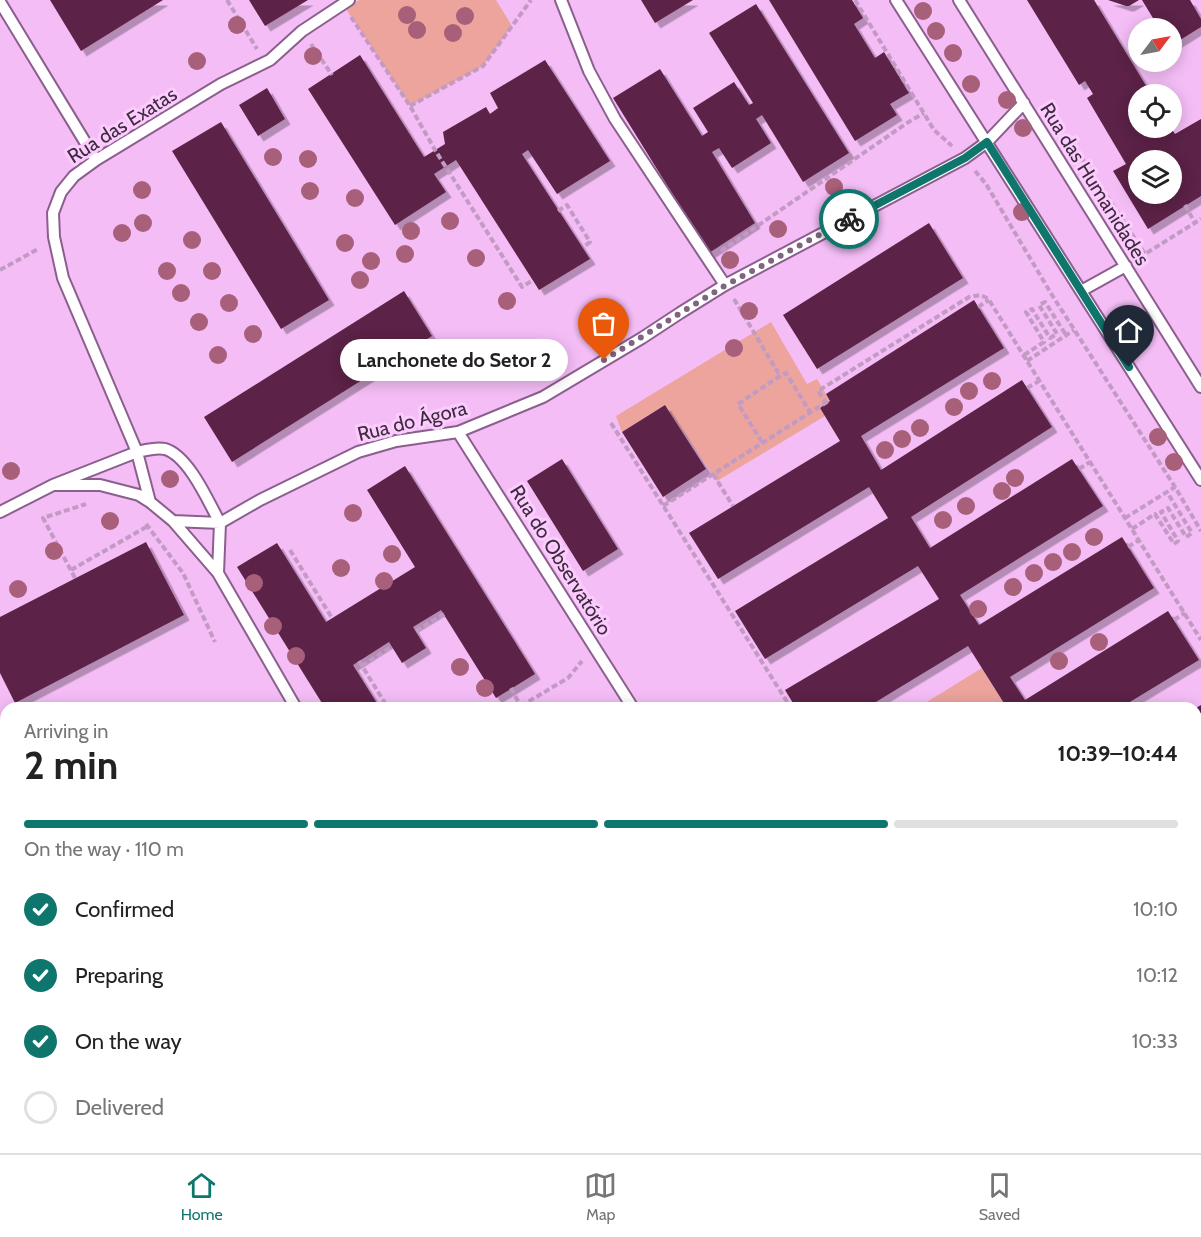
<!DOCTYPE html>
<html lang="en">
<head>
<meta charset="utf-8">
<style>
	body { margin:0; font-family:Cabin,sans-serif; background:#f6f6f6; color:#222; height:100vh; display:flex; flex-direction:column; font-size:22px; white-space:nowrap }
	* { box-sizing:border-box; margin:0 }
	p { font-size:20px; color:#767676 }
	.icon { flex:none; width:33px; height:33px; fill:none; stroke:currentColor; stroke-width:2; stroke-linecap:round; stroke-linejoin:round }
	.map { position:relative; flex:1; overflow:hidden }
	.panel { position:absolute; left:0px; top:702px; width:1202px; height:452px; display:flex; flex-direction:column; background:#fff; border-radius:18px 18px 0 0; box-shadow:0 3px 15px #0003 }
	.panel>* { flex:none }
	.needle { width:39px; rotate:58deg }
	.buttons { position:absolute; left:1128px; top:18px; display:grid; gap:12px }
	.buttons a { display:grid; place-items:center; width:54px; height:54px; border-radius:50%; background:#fff; box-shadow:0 3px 15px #0003; font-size:30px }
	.pin { position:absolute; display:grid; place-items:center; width:51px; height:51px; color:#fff; margin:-62px -26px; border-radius:50% 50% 50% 0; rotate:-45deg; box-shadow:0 0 6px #0007 }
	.pin .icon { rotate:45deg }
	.courier { position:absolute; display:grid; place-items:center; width:60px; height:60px; margin:-30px; border:4px solid #0f766e; border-radius:50%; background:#fff; color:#222; box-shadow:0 2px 8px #0007 }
	.bubble { position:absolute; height:42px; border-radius:21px; background:#fff; box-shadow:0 3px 15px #0003; font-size:20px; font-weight:700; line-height:42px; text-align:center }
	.head em { font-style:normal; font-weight:700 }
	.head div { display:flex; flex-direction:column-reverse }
	.head { display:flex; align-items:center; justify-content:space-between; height:102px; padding:0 24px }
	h1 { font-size:39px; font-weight:700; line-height:45px }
	.bar { display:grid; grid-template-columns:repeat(4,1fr); gap:9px 6px; align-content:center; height:72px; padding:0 24px }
	.bar i { height:8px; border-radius:4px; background:#e0e0e0 }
	.bar .selected { background:#0f766e }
	.bar p { grid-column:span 4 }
	ol { padding:0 24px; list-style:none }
	li { display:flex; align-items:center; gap:18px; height:66px }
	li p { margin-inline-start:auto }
	li .icon { padding:6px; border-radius:50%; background:#0f766e; color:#fff; stroke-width:4 }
	li:last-child { color:#767676 }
	li i { width:33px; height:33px; border:3px solid #e0e0e0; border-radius:50% }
	.tab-bar { display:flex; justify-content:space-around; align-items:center; height:84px; border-top:2px solid #e0e0e0; background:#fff; font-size:16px; color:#767676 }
	.tab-bar a { display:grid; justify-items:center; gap:3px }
	.tab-bar .selected { color:#0f766e }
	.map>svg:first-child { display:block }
	.built { fill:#f4bdf6; fill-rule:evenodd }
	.green { fill:#eca49d }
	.building { fill:#5c2446; fill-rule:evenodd; filter:url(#shadow) }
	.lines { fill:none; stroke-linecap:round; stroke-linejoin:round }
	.service-casing { stroke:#8b5f8d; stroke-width:14 }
	.path { stroke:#c29ac4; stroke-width:4; stroke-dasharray:6 3; stroke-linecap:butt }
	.service { stroke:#fff; stroke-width:10 }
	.tree { fill:#a85f7a }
	.done { stroke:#816382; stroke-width:6; stroke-dasharray:0 10.8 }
	.route { stroke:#0f766e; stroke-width:8 }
	.labels { text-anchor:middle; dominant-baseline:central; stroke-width:6; stroke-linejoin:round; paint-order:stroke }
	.street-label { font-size:20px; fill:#3e2b3f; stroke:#fdccff }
</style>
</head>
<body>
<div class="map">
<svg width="1201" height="1153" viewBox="0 0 1201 1153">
	<defs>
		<filter id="shadow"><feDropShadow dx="5.5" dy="5.5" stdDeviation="0" flood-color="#0004"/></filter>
	</defs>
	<rect width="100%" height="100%" fill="#fdccff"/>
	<path class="built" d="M 0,0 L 1201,0 L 1201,1153 L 0,1153 ZM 1138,28 L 1172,28 L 1172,62 L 1138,62 ZM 1138,94 L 1172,94 L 1172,128 L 1138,128 ZM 1138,160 L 1172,160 L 1172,194 L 1138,194 ZM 6,708 L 1196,708 L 1196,1148 L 6,1148 Z"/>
	<path class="green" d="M 359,0 L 496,0 L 512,26 L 483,66 L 410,106 L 346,9 Z
		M 771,322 L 807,384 L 817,379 L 830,401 L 820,408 L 825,416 L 717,481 L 665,405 L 622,432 L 616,416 Z
		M 982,668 L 1007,708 L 917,708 Z"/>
	<path class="building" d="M 50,0 L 163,0 L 81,51 Z
		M 249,0 L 308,0 L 265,26 Z
		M 641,0 L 693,0 L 655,23 Z
		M 769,0 L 852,0 L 863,18 L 854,24 L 875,58 L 884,52 L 909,93 L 890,104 L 897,115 L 855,141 Z
		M 1027,0 L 1094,0 L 1151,94 L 1138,94 L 1138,128 L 1171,128 L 1175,134 L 1201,119 L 1201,196 L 1148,229 L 1113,171 L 1126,164 L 1087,98 L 1093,94 L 1085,81 L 1079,85 ZM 1138,160 L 1172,160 L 1172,194 L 1138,194 Z
		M 1108,0 L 1139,0 L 1129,6 L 1126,6 Z
		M 1142,0 L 1190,0 L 1201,19 L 1201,27 L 1172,45 L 1172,28 L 1159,28 Z
		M 756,4 L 849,153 L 803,182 L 762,115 L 756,119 L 771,143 L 732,168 L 719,148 L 712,152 L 755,223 L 709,253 L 613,98 L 660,69 L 702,136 L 708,132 L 693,108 L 734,82 L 749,105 L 753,103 L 709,33 Z
		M 360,55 L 424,157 L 445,144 L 443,132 L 486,107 L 490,114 L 498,108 L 490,93 L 545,60 L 610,161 L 557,194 L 528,150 L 522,154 L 590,259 L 539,290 L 456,160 L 434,174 L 446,192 L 395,225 L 308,89 Z
		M 267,88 L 285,119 L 258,136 L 239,105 Z
		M 221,122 L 329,300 L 281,329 L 172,151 Z
		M 929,223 L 963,278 L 817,369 L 783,315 Z
		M 404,291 L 432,336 L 232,462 L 204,417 Z
		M 974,300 L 1004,348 L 861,436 L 881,470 L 1022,380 L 1052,427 L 911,517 L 930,548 L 1072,459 L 1103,506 L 960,595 L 979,625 L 1122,537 L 1154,588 L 1010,677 L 1025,700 L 1168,611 L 1199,660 L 1120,708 L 1007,708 L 968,646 L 866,708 L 796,708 L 785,690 L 939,599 L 918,566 L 765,659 L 735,611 L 888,518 L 869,487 L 718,579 L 689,533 L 840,441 L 820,408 L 830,401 L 826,394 Z
		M 665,405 L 706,469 L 663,497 L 622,432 Z
		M 562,459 L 618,549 L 583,571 L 527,481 Z
		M 405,466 L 535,674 L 496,698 L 441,610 L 413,627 L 426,648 L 402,663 L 389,642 L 353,665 L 380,708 L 325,708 L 237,567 L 277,543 L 326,622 L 415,567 L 367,490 Z
		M 146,542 L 184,615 L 15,703 L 0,673 L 0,617 Z
		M 1201,705 L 1201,766 L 1196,770 L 1196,708 Z
		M 0,872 L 6,882 L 6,933 L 3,935 L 6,939 L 6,1013 L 0,1004 Z
		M 1201,1140 L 1201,1153 L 1181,1153 L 1189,1148 L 1196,1148 L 1196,1143 Z
		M 106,1148 L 160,1148 L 151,1153 L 97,1153 Z
		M 205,1148 L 281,1148 L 272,1153 L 197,1153 Z
		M 288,1148 L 344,1148 L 347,1153 L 291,1153 Z
		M 812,1148 L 832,1148 L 836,1153 L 803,1153 Z
		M 838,1148 L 889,1148 L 880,1153 L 841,1153 Z"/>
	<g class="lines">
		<defs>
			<path id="service" d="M 561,0 L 589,71 L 615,119 L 725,285
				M 896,0 L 1201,480
				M 959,0 L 1201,387
				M 0,2 L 96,160
				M 1081,291 L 1126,266
				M 458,432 L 633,708
				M 53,485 L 100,485 L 139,495 L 150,502 L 173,521 L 218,573 L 296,708
				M 150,502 L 137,452 L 63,278 L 54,237 L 53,213 L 61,192 L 74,176 L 96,160 L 221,84 L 270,60 L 302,31 L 349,0
				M 0,512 L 53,485 L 137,452 C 146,450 156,447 165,449 C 189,456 209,503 220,523
				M 173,521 L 220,523
				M 220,523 L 260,500 L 358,452 L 396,441 L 458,432 L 543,397 L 642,338 L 680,313 L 725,285 L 965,158 L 987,142 L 1024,103
				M 218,573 L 220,523
				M 1196,923 L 1201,935
				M 0,1044 L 6,1052
				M 70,1148 L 73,1153
				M 541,1148 L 544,1153
				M 941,1148 L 944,1153
				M 446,1153 L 447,1150 L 450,1148
				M 761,1153 L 769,1148"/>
		</defs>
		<use href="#service" class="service-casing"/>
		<path class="path" d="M 227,0 L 257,49
			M 855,0 L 934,130 L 952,146
			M 351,17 L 410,106 L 435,150 L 522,287 L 533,280
			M 311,44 L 332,75
			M 410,106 L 483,66 L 531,0
			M 1072,143 L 1145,254 L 1201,219
			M 975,171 L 986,184 L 1052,295 L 1175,487 L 1201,531
			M 1185,205 L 1195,223
			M 558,211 L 567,205 L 590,242 L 583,247
			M 721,251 L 907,123 L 924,113
			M 0,270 L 38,249
			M 734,299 L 780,376
			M 978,307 L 989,300
			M 1024,355 L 1044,342 L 1026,312 L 1032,309 L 1050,338 L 1057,334 L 1039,305 L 1045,302 L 1066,335
			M 1027,361 L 1074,330
			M 1027,388 L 1039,381
			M 827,404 L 818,391 L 969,297 C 978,295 983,294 989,300 L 1201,640
			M 611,423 L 791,708
			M 762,442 L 738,404 L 780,376 L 786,373 L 810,412
			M 1079,469 L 1090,462
			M 713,474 L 733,506
			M 663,506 L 830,400
			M 1125,518 L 1175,487
			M 146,524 L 183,573 L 215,642
			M 1132,529 L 1155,514 L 1174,544 L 1178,541 L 1161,512 L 1168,508 L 1186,537 L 1192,533 L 1167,492
			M 1128,547 L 1139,540
			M 290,550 L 332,618
			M 71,570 L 148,526
			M 75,578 L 43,518 L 86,504
			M 1174,620 L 1185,613
			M 416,631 L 444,614
			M 359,661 L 388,708
			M 362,666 L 391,647
			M 511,688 L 521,707
			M 521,706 L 568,678 L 582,661
			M 0,756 L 6,768
			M 1196,784 L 1201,781
			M 43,1153 L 53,1148"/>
		<use href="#service" class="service"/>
	</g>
	<g class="tree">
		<circle cx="923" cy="11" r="9"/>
		<circle cx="407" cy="15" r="9"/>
		<circle cx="465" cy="16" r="9"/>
		<circle cx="237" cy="25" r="9"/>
		<circle cx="417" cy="30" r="9"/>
		<circle cx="936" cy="31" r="9"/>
		<circle cx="453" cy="33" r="9"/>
		<circle cx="953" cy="53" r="9"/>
		<circle cx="313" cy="56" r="9"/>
		<circle cx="197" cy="61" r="9"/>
		<circle cx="971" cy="84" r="9"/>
		<circle cx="1007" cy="100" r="9"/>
		<circle cx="1023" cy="128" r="9"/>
		<circle cx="273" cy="157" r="9"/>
		<circle cx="308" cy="159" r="9"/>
		<circle cx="834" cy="187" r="9"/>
		<circle cx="142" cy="190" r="9"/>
		<circle cx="310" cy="191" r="9"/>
		<circle cx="355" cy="198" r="9"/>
		<circle cx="1022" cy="212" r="9"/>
		<circle cx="450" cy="221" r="9"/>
		<circle cx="143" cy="223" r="9"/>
		<circle cx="778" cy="229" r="9"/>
		<circle cx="411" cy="231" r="9"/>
		<circle cx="122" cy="233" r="9"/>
		<circle cx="192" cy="240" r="9"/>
		<circle cx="345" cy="243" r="9"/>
		<circle cx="405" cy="254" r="9"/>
		<circle cx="476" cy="258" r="9"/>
		<circle cx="730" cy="260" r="9"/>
		<circle cx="371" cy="261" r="9"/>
		<circle cx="167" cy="271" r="9"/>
		<circle cx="212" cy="271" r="9"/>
		<circle cx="360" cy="280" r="9"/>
		<circle cx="181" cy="293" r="9"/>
		<circle cx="507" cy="301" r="9"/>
		<circle cx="229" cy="303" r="9"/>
		<circle cx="749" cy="311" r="9"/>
		<circle cx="199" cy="322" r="9"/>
		<circle cx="253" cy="334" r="9"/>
		<circle cx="734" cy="348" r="9"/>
		<circle cx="218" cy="355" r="9"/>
		<circle cx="992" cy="381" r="9"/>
		<circle cx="969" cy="391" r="9"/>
		<circle cx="954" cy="407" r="9"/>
		<circle cx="920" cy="428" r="9"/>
		<circle cx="1158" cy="437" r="9"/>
		<circle cx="902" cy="439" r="9"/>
		<circle cx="885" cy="450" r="9"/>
		<circle cx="1174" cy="462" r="9"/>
		<circle cx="11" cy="471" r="9"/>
		<circle cx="1015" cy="478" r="9"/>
		<circle cx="170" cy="479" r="9"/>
		<circle cx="1002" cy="491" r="9"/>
		<circle cx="966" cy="506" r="9"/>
		<circle cx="353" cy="513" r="9"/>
		<circle cx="943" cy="520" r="9"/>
		<circle cx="110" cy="521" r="9"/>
		<circle cx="1094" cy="537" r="9"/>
		<circle cx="54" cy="551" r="9"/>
		<circle cx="1072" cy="552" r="9"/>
		<circle cx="392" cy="554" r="9"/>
		<circle cx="1053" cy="562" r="9"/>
		<circle cx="341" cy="568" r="9"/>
		<circle cx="1034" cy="573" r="9"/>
		<circle cx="384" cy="581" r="9"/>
		<circle cx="254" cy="583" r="9"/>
		<circle cx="1013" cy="587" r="9"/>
		<circle cx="18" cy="589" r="9"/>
		<circle cx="978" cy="609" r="9"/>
		<circle cx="273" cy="626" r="9"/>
		<circle cx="1099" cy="642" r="9"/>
		<circle cx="296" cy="656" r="9"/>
		<circle cx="1059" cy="661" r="9"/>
		<circle cx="460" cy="667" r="9"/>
		<circle cx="485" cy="688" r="9"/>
	</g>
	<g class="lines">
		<path class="done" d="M 604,360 L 726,285 L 849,219"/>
		<path class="route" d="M 849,219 L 965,158 L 987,142 L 1129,367"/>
	</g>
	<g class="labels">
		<g class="street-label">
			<text transform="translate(122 125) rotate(-32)">Rua das Exatas</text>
			<text transform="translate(1095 184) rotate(58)">Rua das Humanidades</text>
			<text transform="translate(412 421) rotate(-14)">Rua do Ágora</text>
			<text transform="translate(561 560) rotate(58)">Rua do Observatório</text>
		</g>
	</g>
</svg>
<div class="buttons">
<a><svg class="needle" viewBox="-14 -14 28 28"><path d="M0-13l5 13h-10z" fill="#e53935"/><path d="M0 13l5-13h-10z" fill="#767676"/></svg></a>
<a><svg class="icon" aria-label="locate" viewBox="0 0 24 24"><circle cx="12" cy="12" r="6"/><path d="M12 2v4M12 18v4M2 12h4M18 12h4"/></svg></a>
<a><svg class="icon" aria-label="layers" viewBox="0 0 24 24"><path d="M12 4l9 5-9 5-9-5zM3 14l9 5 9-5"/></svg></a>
</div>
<div class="pin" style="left:604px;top:360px;background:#ea580c"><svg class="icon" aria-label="bag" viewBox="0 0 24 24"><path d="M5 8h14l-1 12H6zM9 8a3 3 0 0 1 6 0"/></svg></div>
<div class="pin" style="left:1129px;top:367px;background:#1f2937"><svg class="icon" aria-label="home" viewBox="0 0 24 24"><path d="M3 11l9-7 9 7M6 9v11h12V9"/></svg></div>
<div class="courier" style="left:849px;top:219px"><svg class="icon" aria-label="bike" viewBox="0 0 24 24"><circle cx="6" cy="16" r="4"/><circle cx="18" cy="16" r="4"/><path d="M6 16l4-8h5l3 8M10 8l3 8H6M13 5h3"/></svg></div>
<div class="bubble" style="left:340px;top:339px;width:228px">Lanchonete do Setor 2</div>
<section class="panel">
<div class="head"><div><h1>2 min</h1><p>Arriving in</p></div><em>10:39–10:44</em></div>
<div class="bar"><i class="selected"></i><i class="selected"></i><i class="selected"></i><i></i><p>On the way · 110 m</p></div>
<ol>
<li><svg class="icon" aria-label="check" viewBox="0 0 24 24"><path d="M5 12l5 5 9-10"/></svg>Confirmed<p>10:10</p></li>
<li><svg class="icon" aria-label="check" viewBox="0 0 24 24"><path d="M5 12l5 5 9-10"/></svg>Preparing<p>10:12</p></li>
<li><svg class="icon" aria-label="check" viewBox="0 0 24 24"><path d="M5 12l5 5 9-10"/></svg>On the way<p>10:33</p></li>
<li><i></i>Delivered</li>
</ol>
</section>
</div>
<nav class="tab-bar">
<a class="selected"><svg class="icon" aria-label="home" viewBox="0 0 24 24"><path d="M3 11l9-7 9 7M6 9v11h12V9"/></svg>Home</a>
<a><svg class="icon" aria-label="map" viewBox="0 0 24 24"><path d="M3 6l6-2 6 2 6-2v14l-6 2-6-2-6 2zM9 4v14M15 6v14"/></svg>Map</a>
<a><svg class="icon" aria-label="saved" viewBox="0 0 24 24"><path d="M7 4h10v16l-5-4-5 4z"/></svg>Saved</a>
</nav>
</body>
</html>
